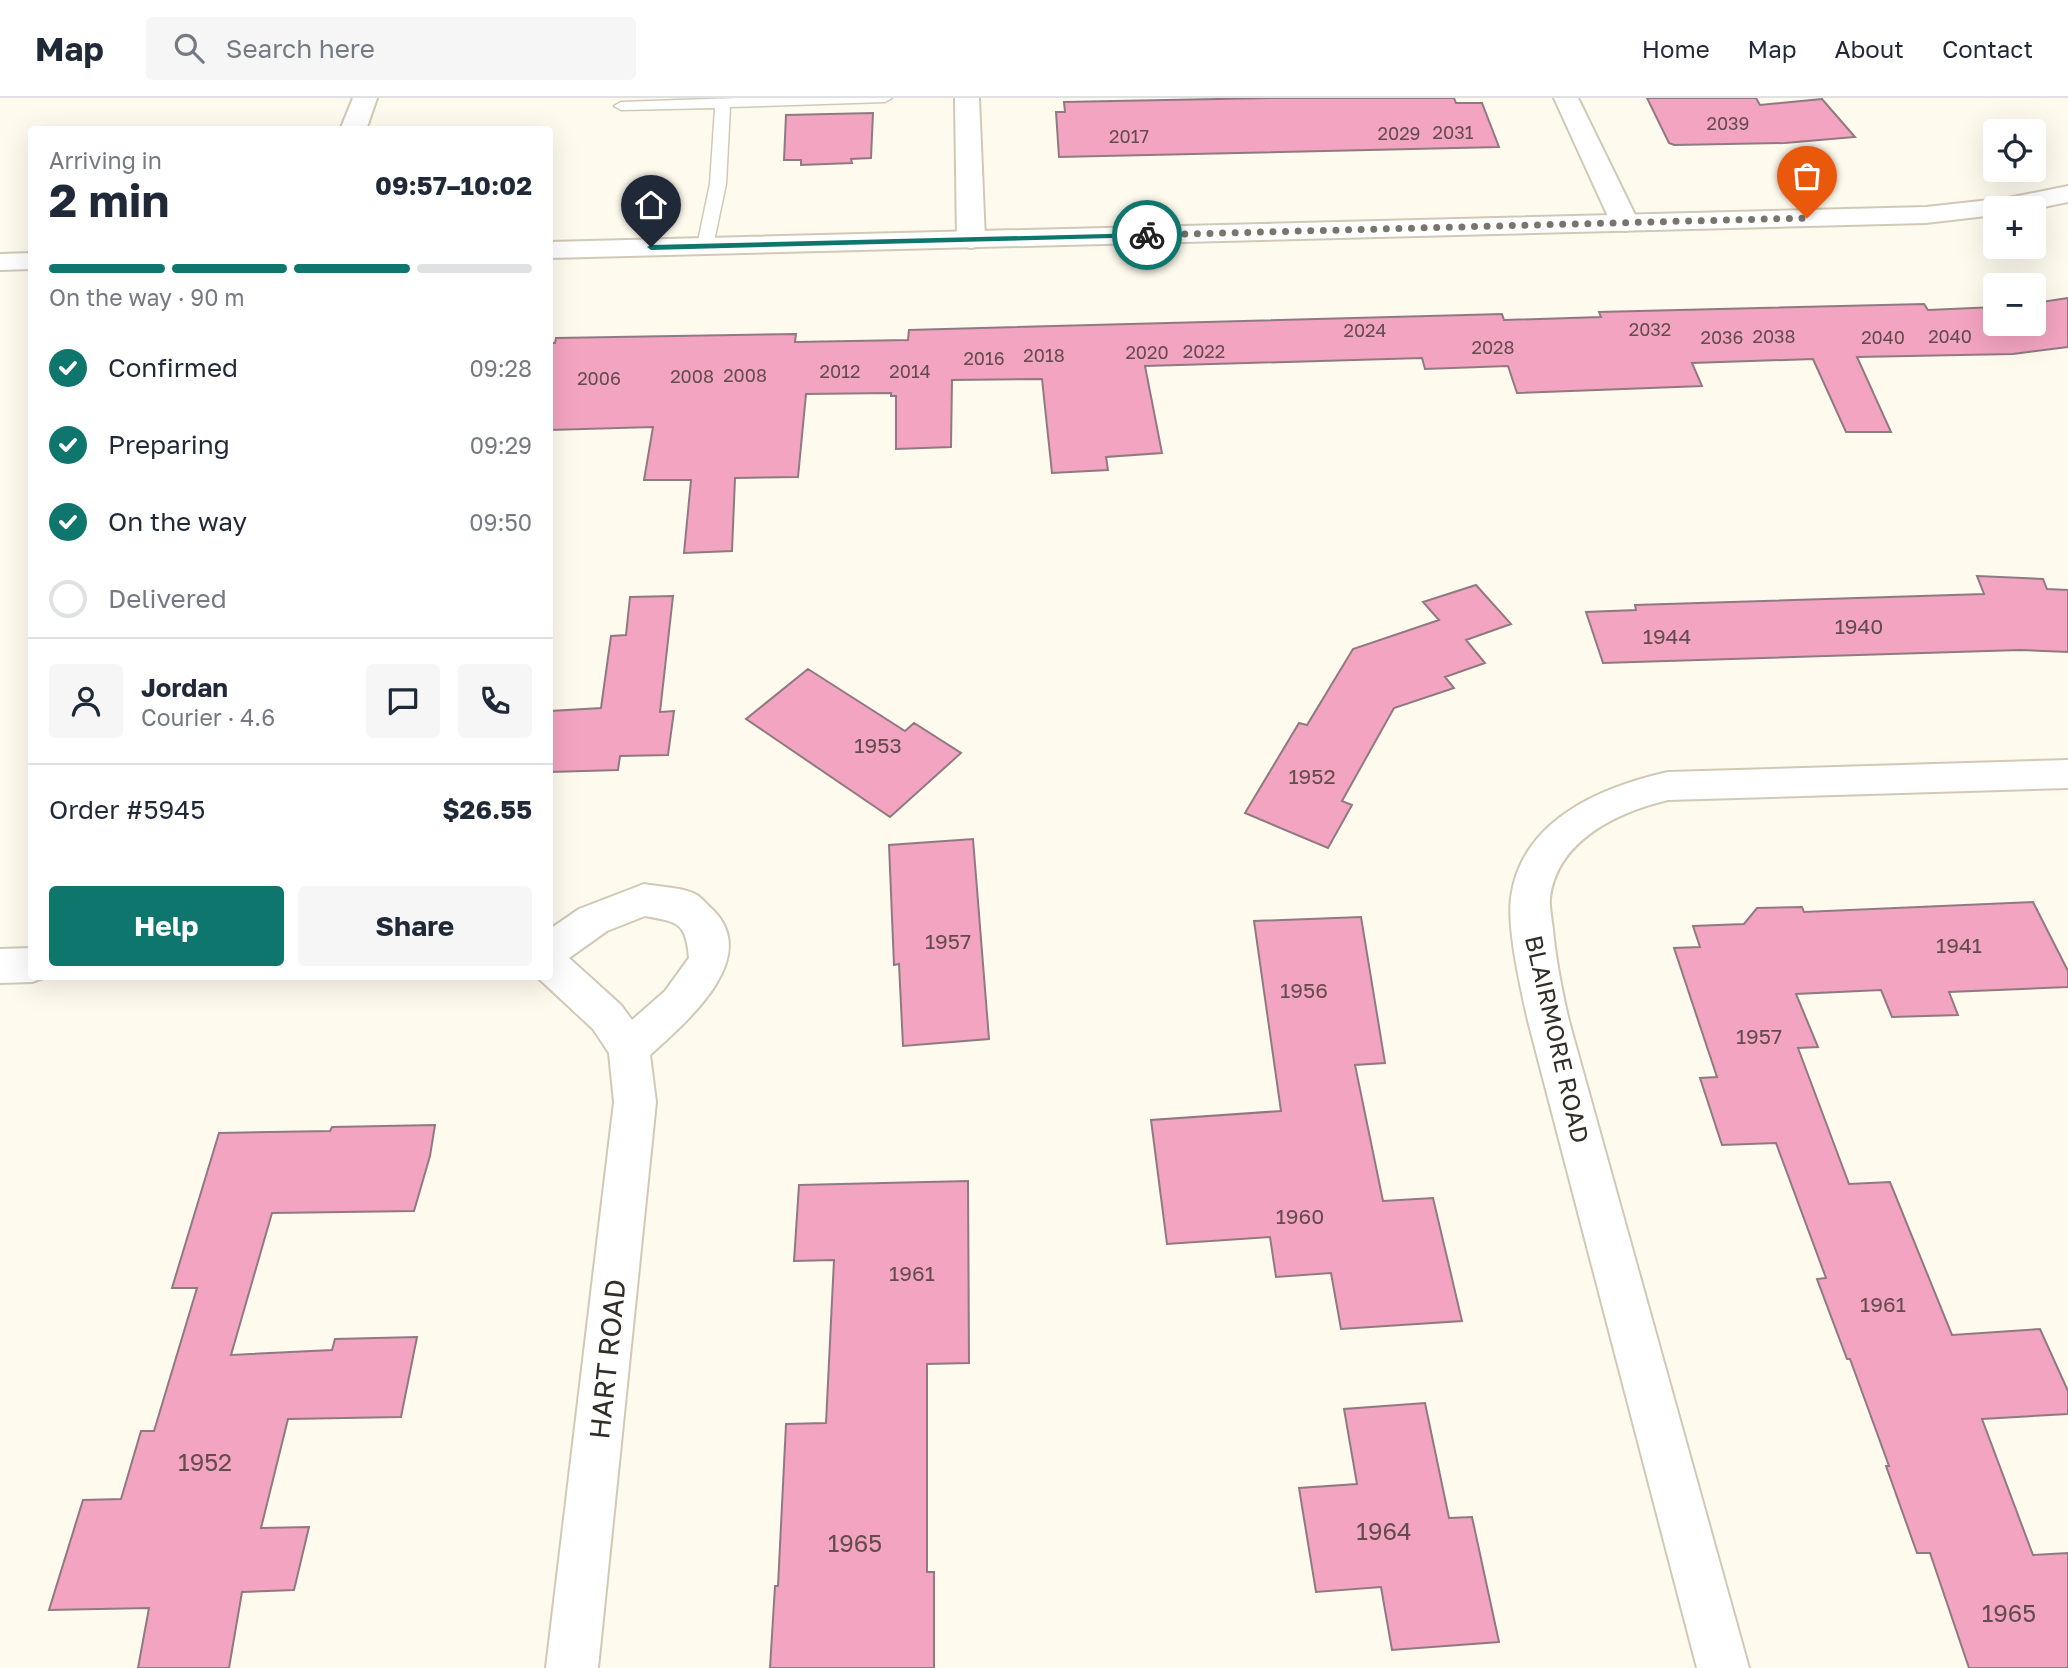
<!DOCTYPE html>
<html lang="en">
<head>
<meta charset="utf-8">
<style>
	body { margin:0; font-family:"Golos Text",sans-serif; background:#f6f6f7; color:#1f2937; height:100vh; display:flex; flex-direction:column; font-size:26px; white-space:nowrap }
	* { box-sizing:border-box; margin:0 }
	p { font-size:23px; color:#747a83 }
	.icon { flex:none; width:38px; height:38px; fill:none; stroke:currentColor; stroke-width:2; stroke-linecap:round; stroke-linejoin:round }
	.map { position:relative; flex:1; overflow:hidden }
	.sheet { position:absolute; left:28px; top:28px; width:525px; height:854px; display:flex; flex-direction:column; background:#fff; border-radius:7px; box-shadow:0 7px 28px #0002 }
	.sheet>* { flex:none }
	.controls { position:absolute; left:1983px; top:21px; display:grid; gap:14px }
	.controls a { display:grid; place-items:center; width:63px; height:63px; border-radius:7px; background:#fff; box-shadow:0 7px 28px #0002; font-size:35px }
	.pin { position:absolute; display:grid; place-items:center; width:60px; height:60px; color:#fff; margin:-72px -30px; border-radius:50% 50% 50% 0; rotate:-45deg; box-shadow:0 0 7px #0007 }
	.pin .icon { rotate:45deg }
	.courier { position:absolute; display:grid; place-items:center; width:70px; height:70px; margin:-35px; border:5px solid #0f766e; border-radius:50%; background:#fff; color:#222; box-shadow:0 2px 9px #0007 }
	.headline em { font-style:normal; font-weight:700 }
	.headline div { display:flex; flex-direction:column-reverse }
	.headline { display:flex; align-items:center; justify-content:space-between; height:119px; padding:0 21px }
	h1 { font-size:46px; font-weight:700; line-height:52px }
	.bar { display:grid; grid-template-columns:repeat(4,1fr); gap:10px 7px; align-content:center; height:84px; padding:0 21px }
	.bar i { height:9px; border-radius:5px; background:#e0e1e3 }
	.bar .active { background:#0f766e }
	.bar p { grid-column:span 4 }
	.line { display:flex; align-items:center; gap:18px; padding:0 21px; border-top:2px solid #e0e1e3 }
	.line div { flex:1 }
	.round { display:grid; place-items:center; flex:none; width:74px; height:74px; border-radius:7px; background:#f6f6f7 }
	ol { padding:0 21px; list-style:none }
	li { display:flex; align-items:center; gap:21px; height:77px }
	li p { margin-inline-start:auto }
	li .icon { padding:7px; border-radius:50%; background:#0f766e; color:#fff; stroke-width:4 }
	li:last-child { color:#747a83 }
	li i { width:38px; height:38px; border:4px solid #e0e1e3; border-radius:50% }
	.action { display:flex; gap:14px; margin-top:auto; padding:14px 21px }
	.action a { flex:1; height:80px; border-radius:7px; background:#0f766e; color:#fff; font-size:28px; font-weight:700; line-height:80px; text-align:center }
	.action a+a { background:#f6f6f7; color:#1f2937 }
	header { display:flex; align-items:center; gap:42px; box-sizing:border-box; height:98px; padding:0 35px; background:#fff; border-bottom:2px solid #e0e1e3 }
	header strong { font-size:33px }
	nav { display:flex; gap:38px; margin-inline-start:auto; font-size:24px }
	.search { width:490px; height:63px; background:#f6f6f7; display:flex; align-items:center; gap:18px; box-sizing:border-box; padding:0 24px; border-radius:7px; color:#747a83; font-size:26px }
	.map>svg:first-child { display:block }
	.building { fill:#f3a4c1; stroke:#8f7a81; stroke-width:2 }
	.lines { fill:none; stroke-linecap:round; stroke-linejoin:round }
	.lane-casing { stroke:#d1c9b6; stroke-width:3 }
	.street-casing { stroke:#d1c9b6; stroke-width:4 }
	.secondary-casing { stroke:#d1c9b6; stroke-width:4 }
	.lane { fill:#fff; fill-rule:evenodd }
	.street { fill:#fff; fill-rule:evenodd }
	.secondary { fill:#fff; fill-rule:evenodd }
	.route { fill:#0f766e }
	.done { stroke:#79756c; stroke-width:7; stroke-dasharray:0 12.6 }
	.labels { text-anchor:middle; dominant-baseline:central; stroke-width:5; stroke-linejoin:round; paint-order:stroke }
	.far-number-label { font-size:18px; fill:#624c4d }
	.number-label { font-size:21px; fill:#624c4d }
	.street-label { font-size:24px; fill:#312e26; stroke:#fff }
	.near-number-label { font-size:24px; fill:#624c4d }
	.near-street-label { font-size:28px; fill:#312e26; stroke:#fff }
</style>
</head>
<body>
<header>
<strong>Map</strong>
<div class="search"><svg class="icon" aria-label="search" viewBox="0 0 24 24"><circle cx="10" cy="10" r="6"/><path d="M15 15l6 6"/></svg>Search here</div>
<nav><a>Home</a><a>Map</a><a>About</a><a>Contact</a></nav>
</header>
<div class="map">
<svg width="2068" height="1570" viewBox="0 0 2068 1570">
	<rect width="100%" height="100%" fill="#fffaee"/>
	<path class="building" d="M 1269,0 L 1454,0 L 1456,5 L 1482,5 L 1499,49 L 1059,59 L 1056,14 L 1065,14 L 1064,4 Z
		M 1647,0 L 1756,0 L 1760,7 L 1822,1 L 1855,39 L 1785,45 L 1674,47 L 1669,45 Z
		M 873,15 L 871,60 L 851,61 L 852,65 L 801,67 L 801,62 L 784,62 L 786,17 Z
		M 2068,200 L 2068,249 L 2013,256 L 1857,259 L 1891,334 L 1846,334 L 1813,261 L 1692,265 L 1702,288 L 1517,295 L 1508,268 L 1425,271 L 1422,260 L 1145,268 L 1162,355 L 1106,359 L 1108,372 L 1052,375 L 1042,281 L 952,282 L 951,349 L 896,351 L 896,298 L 891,298 L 891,295 L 806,296 L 798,379 L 735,380 L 732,453 L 684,455 L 691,382 L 644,382 L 653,329 L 550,332 L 550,245 L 555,245 L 556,240 L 796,236 L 795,244 L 908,242 L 909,232 L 1502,216 L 1504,222 L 1601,219 L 1599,214 L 1924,206 L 1928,212 L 1995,209 L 1995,226 L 2034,226 L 2034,205 Z
		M 1977,478 L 2043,481 L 2047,491 L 2068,492 L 2068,554 L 2020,552 L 1603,565 L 1586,514 L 1636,512 L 1635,507 L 1984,496 Z
		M 1476,487 L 1511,526 L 1466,542 L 1485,565 L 1445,579 L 1454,590 L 1394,610 L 1342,703 L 1352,707 L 1328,750 L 1245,715 L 1299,625 L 1307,627 L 1353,551 L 1439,522 L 1423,504 Z
		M 673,498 L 660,614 L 674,613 L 668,657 L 620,658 L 618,672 L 550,674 L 550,613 L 601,610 L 611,538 L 626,537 L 630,499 Z
		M 808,571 L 905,633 L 914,625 L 961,655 L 890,719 L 746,621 Z
		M 973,741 L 989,941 L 903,948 L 899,866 L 894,867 L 889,747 Z
		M 2033,804 L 2068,873 L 2068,889 L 1949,894 L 1958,917 L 1892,919 L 1881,892 L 1796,896 L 1818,949 L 1798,950 L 1849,1086 L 1890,1084 L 1952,1237 L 2040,1231 L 2068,1293 L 2068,1316 L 1982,1321 L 2033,1457 L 2068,1455 L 2068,1570 L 1969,1570 L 1930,1455 L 1917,1455 L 1886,1368 L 1889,1368 L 1850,1261 L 1847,1261 L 1817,1181 L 1826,1180 L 1776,1045 L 1722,1047 L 1700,980 L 1717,979 L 1674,850 L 1700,849 L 1693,828 L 1744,826 L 1757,810 L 1802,809 L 1804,814 Z
		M 1361,819 L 1385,965 L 1355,967 L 1383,1103 L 1433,1100 L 1462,1223 L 1341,1231 L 1331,1175 L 1276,1179 L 1270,1139 L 1167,1146 L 1151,1022 L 1281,1013 L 1254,823 Z
		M 435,1027 L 430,1058 L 414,1113 L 272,1115 L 231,1257 L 332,1252 L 335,1241 L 417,1239 L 401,1319 L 288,1321 L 261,1430 L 309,1429 L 294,1492 L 242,1494 L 229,1570 L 138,1570 L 149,1510 L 49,1512 L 83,1402 L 121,1401 L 141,1333 L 154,1333 L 197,1190 L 172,1190 L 219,1035 L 330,1033 L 332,1029 Z
		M 968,1083 L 969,1265 L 927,1266 L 927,1474 L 934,1474 L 934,1570 L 770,1570 L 775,1488 L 778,1488 L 786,1326 L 826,1325 L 834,1162 L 794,1163 L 799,1087 Z
		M 1425,1305 L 1449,1420 L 1472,1419 L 1499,1544 L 1392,1552 L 1381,1489 L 1316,1494 L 1299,1390 L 1357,1386 L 1344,1311 Z"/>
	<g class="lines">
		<defs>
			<path id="lane" d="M 738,0 L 892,0 L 885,4 L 730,9 L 726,86 L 713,148 L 705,153 L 697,148 L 710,86 L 715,10 L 621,12 L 614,8 L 621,4 Z"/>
			<path id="street" d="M 353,0 L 377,0 L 366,32 L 340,32 Z
				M 955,0 L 979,0 L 985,142 L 981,148 L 971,150 L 961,148 L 957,142 Z
				M 1554,0 L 1578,0 L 1639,125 L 1635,131 L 1625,133 L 1615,131 L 1611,125 Z
				M 2068,662 L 2068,690 L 1668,702 C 1618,714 1557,742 1550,800 C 1549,810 1552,821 1553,832 C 1556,863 1562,893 1569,923 L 1749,1570 L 1697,1570 L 1528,923 C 1521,891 1507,831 1511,800 C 1521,722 1601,689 1668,674 Z
				M 644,786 C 660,789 682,789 697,797 C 703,801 708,808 713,812 C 762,861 685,925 650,957 L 656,1004 L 598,1570 L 546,1570 L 614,1004 L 609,955 L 593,931 L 536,878 L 550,878 L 550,831 L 579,811 ZM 645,818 C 678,824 686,824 689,860 L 665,893 L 632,922 L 621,907 L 569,860 L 607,833 Z
				M 32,850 L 32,878 L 46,879 L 32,884 L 0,885 L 0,851 Z"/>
			<path id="secondary" d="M 2068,88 L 2068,104 L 2034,111 L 1995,110 L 1995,117 L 1926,125 L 550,160 L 550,144 L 1926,109 L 2008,100 Z
				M 32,155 L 32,171 L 0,172 L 0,156 Z"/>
		</defs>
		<use href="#lane" class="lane-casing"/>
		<use href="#street" class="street-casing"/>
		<use href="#secondary" class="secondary-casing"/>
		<use href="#lane" class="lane"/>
		<use href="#street" class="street"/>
		<use href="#secondary" class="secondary"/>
	</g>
	<path class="route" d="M 1147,135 L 1150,139 L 651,152 L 647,149 L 651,147 Z"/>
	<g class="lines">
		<path class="done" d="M 1147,137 L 1807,120"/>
	</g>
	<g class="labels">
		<g class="far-number-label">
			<text x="1728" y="25">2039</text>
			<text x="1453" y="34">2031</text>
			<text x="1399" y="35">2029</text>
			<text x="1129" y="38">2017</text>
			<text x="1650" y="231">2032</text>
			<text x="1365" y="232">2024</text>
			<text x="1774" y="238">2038</text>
			<text x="1950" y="238">2040</text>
			<text x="1722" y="239">2036</text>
			<text x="1883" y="239">2040</text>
			<text x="1493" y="249">2028</text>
			<text x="1204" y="253">2022</text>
			<text x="1147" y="254">2020</text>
			<text x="1044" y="257">2018</text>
			<text x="984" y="260">2016</text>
			<text x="840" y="273">2012</text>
			<text x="910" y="273">2014</text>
			<text x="745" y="277">2008</text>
			<text x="692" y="278">2008</text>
			<text x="599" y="280">2006</text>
		</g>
		<g class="number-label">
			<text x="1859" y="528">1940</text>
			<text x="1667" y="538">1944</text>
			<text x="878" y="647">1953</text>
			<text x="1312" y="678">1952</text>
			<text x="948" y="843">1957</text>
			<text x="1959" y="847">1941</text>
			<text x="1304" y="892">1956</text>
			<text x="1759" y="938">1957</text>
			<text x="1300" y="1118">1960</text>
			<text x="912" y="1175">1961</text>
			<text x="1883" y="1206">1961</text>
		</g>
		<g class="street-label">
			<text transform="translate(1558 941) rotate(77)">BLAIRMORE ROAD</text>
		</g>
		<g class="near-number-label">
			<text x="205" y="1363">1952</text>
			<text x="1384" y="1432">1964</text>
			<text x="855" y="1444">1965</text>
			<text x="2009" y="1514">1965</text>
		</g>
		<g class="near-street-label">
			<text transform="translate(607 1261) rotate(-84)">HART ROAD</text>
		</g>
	</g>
</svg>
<div class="controls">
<a><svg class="icon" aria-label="locate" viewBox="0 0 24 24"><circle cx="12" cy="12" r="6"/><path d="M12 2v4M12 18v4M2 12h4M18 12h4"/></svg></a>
<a>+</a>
<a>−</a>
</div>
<div class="pin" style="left:1807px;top:120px;background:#ea580c"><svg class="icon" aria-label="bag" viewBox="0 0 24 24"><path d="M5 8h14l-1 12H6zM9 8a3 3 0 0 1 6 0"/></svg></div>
<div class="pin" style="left:651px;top:149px;background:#1f2937"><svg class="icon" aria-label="home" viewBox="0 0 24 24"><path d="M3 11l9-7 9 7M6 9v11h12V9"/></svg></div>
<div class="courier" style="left:1147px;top:137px"><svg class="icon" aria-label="bike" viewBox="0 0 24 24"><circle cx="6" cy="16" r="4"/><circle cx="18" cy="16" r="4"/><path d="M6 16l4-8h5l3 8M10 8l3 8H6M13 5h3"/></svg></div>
<section class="sheet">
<div class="headline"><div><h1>2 min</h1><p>Arriving in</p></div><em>09:57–10:02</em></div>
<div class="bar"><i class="active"></i><i class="active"></i><i class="active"></i><i></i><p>On the way · 90 m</p></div>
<ol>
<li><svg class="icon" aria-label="check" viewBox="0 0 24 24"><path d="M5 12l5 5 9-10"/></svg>Confirmed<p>09:28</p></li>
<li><svg class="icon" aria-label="check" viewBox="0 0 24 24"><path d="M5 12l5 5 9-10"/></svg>Preparing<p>09:29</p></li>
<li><svg class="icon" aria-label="check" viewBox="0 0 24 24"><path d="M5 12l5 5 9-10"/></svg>On the way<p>09:50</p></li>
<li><i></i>Delivered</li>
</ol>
<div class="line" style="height:126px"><a class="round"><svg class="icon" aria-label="person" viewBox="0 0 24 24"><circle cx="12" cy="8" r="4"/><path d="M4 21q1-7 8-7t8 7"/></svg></a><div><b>Jordan</b><p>Courier · 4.6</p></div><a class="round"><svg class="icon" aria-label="chat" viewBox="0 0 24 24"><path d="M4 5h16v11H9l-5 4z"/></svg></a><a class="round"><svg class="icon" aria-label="phone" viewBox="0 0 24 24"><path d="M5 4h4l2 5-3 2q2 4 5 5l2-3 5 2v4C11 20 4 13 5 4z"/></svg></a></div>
<div class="line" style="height:91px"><div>Order #5945</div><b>$26.55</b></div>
<div class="action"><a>Help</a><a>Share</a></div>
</section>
</div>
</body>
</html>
